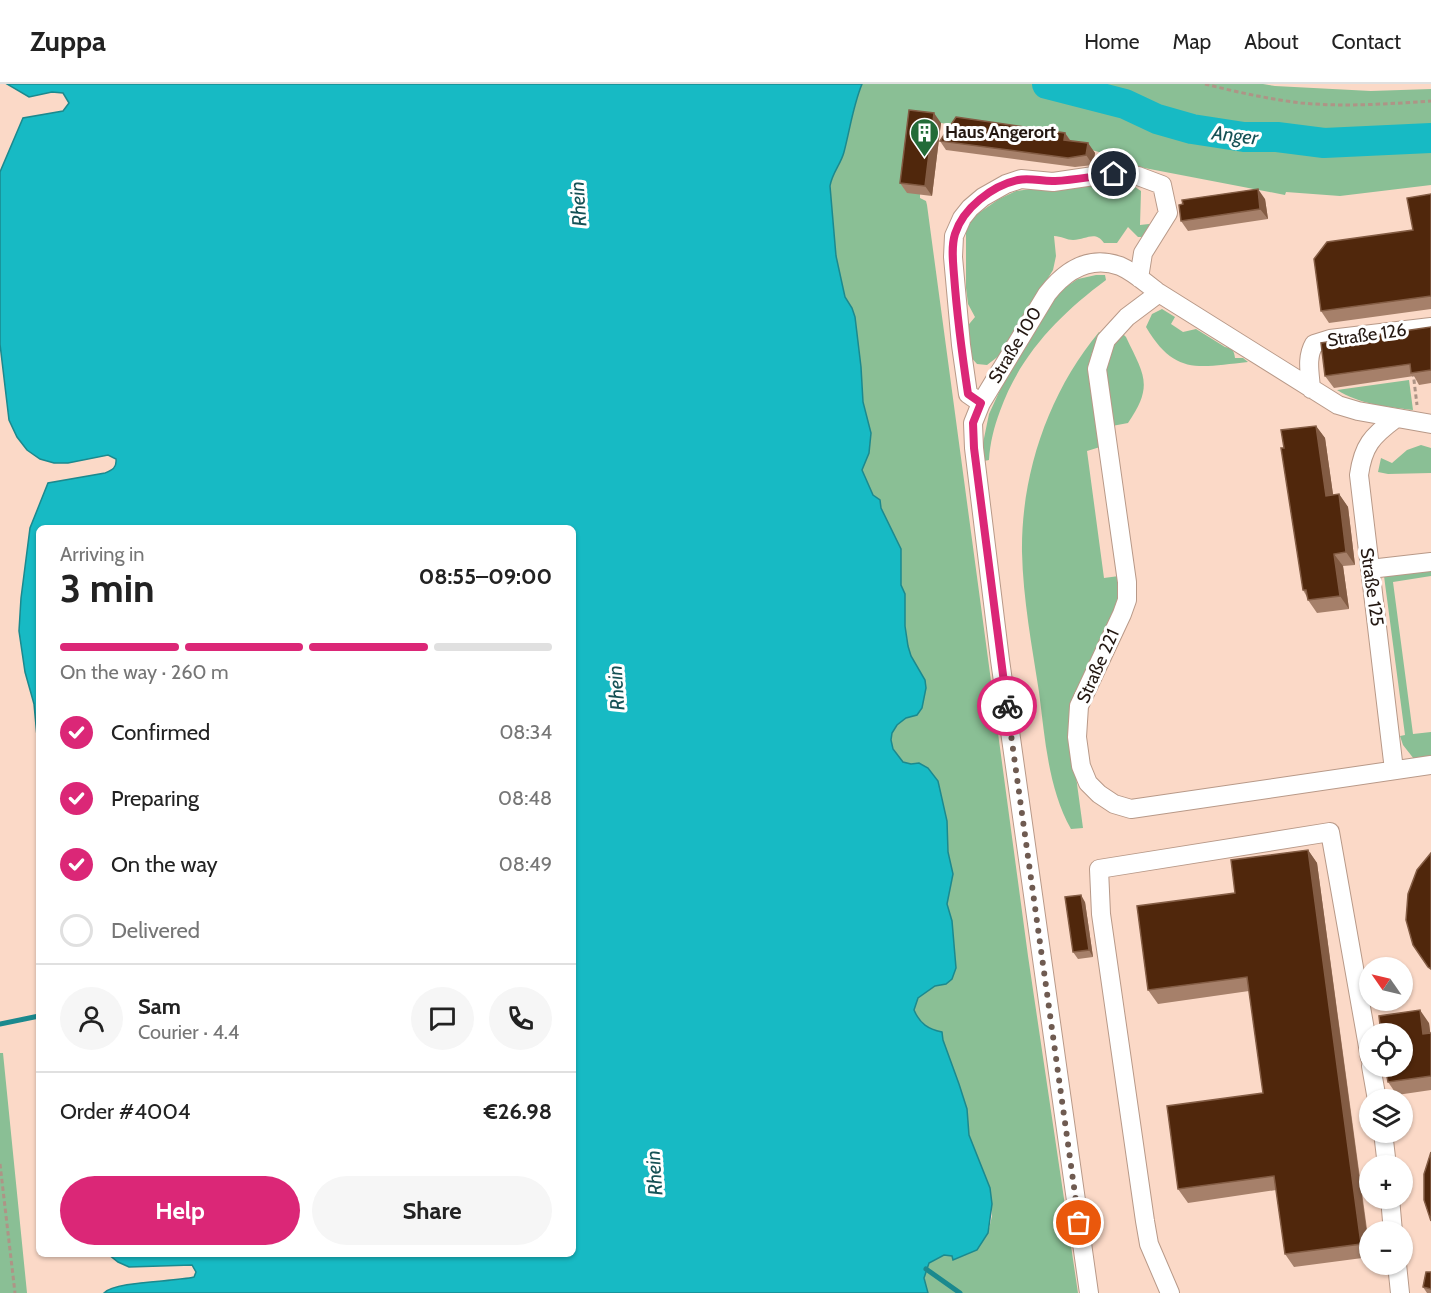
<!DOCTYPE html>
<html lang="en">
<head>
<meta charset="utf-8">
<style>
	body { margin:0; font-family:Cabin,sans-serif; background:#f6f6f6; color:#222; height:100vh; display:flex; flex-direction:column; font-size:22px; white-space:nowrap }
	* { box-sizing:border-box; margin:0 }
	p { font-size:20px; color:#767676 }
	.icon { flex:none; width:33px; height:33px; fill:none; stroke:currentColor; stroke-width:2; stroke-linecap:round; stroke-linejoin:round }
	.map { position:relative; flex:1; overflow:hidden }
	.side { position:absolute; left:36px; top:441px; width:540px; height:732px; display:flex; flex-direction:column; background:#fff; border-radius:9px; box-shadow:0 2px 4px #0004 }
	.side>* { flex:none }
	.needle { width:39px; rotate:304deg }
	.buttons { position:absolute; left:1359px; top:873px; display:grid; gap:12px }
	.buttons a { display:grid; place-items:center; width:54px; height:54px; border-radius:50%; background:#fff; box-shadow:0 2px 4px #0004; font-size:30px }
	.pin { position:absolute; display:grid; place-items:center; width:51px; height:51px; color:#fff; margin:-26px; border:3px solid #fff; border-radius:50%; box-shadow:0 2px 6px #0007 }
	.courier { position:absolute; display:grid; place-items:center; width:60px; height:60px; margin:-30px; border:4px solid #db2777; border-radius:50%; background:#fff; color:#222; box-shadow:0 2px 8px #0007 }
	.headline em { font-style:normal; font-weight:700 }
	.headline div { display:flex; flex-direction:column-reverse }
	.headline { display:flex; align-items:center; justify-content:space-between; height:102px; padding:0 24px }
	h1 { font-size:39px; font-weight:700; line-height:45px }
	.bar { display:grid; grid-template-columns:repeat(4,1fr); gap:9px 6px; align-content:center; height:72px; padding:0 24px }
	.bar i { height:8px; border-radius:4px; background:#e0e0e0 }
	.bar .current { background:#db2777 }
	.bar p { grid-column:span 4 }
	.line { display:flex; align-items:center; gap:15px; padding:0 24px; border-top:2px solid #e0e0e0 }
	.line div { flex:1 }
	.round { display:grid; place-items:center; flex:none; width:63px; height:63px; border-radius:32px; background:#f6f6f6 }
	ol { padding:0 24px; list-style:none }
	li { display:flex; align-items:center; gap:18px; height:66px }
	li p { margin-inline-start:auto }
	li .icon { padding:6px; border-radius:50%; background:#db2777; color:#fff; stroke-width:4 }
	li:last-child { color:#767676 }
	li i { width:33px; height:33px; border:3px solid #e0e0e0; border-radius:50% }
	.button { display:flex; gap:12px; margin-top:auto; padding:12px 24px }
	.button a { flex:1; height:69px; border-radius:36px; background:#db2777; color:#fff; font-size:24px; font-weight:700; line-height:69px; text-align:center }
	.button a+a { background:#f6f6f6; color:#222 }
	header { display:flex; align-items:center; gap:36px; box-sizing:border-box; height:84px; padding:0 30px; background:#fff; border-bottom:2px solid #e0e0e0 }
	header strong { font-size:28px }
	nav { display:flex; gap:33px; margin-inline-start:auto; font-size:21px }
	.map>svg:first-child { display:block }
	.green { fill:#8abf95 }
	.water { fill:#17bac4; stroke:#1b898e; stroke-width:1.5 }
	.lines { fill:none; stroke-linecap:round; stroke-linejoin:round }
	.stream { stroke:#1b898e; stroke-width:5 }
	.river { stroke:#17bac4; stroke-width:30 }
	.minor-casing { stroke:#b89988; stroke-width:20 }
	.path { stroke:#ae9486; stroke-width:3; stroke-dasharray:4.5 3; stroke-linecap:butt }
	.minor { stroke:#fff; stroke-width:18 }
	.wall { fill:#a6806a }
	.shaded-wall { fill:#835c44 }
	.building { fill:#50270c; stroke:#835c44; stroke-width:1.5 }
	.done { stroke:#6f5b51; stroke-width:6; stroke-dasharray:0 10.8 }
	.route { stroke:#db2777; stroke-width:8 }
	.labels { text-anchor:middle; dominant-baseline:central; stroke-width:6; stroke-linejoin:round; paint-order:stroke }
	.poi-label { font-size:18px; font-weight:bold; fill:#231711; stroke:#fff; text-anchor:start }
	.street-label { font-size:18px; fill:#231711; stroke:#fff }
	.water-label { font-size:20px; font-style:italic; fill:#155155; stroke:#fff }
</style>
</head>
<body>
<header>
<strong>Zuppa</strong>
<nav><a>Home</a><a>Map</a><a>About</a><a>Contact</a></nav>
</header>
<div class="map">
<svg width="1431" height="1209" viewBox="0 0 1431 1209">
	<rect width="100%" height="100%" fill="#fbd9c7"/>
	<path class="green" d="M 862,0 L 1263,0 L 1275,2 L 1371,7 L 1431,5 L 1431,101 L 1340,112 L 1286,108 L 1285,111 L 1134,82 L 1123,78 L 1123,75 L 1071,60 L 1071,58 L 941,39 L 920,111 L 920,114 L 926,117 L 927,121 L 1028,872 L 1078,1209 L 928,1209 C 923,1199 924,1189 929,1179 L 944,1171 L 952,1172 L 953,1176 L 977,1166 L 988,1149 L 992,1132 L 990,1104 L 969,1051 L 967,1025 L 943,956 L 942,949 C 928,945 921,940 914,926 L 918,914 L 935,902 L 946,900 L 952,895 L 956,884 L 952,837 L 947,820 L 953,790 L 948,768 L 948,749 L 938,697 L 928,684 L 919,679 L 911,680 L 903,678 L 893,665 L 891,656 L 892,649 L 897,641 L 906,634 L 917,631 L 925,596 L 911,572 L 908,562 L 905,542 L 905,510 L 901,501 L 901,465 L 881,424 L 880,416 L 873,411 L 862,386 L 869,369 L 871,349 L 863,318 L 861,283 L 852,224 L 845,213 L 836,172 L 830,102 C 832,89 841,80 844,68 C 850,45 853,22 862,0 Z
		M 1115,94 L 1129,99 L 1141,107 L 1140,141 L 1149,140 L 1149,145 L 1145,153 L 1138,153 L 1128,143 L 1117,159 L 1104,159 C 1095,146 1086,156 1073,156 C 1067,156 1061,152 1054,152 L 1056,172 L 1053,186 L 1000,271 L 987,281 L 977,280 L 969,271 L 965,245 L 975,233 L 968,220 L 966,204 L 966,146 L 973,133 L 999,115 L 1016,107 Z
		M 1096,191 L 1105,191 L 1106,196 C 1059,231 1020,271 1000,327 C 994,343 990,359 989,376 L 984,377 L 982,364 L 989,330 L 1006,293 L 1058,208 L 1078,195 Z
		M 1162,225 L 1175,233 L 1171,240 L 1183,248 L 1196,245 L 1225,263 C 1233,264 1234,267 1235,274 L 1243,274 L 1248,278 C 1198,283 1175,292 1146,243 L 1152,230 Z
		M 1099,248 L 1101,249 L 1091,271 L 1091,277 L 1100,363 L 1087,367 L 1104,494 L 1119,492 L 1119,519 L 1070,629 L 1069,641 L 1083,744 L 1071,745 C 1048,704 1045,654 1039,608 C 1032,562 1023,515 1022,468 C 1021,389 1049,308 1099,248 Z
		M 1118,250 L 1124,251 L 1126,253 C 1144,291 1154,301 1128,339 L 1112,342 L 1104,286 Z
		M 1409,296 L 1413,326 C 1387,323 1359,320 1337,306 Z
		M 1421,361 L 1431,364 L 1431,389 L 1388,390 L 1378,388 L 1381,374 L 1392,379 L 1407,366 Z
		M 1431,486 L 1431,492 L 1393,498 L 1413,650 L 1431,648 L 1431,672 L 1414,675 L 1403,661 L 1400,652 L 1405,651 L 1384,492 Z
		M 0,969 L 3,969 L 27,1209 L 0,1209 Z"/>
	<path class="water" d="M 7,0 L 862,0 C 853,22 850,45 844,68 C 841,80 832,89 830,102 L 836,172 L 845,213 L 852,224 L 855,233 L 861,283 L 863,318 L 871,349 L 869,369 L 862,386 L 873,411 L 880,416 L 881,424 L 901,465 L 901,501 L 905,510 L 905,542 L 908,562 L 911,572 L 925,596 L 926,604 L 922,624 L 917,631 L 906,634 L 897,641 L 892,649 L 891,656 L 893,665 L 903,678 L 911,680 L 919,679 L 928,684 L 938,697 L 947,737 L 948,768 L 953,790 L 947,820 L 952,837 L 956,884 L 952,895 L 946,900 L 935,902 L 918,914 L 914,926 C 920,940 928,945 942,948 L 943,956 L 959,1000 L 967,1025 L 969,1051 L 990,1104 L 992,1120 L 988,1149 L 977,1166 L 953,1176 L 952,1172 L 944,1171 L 929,1179 L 924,1194 L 928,1209 L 104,1209 C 115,1197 174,1198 194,1193 L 196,1188 L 192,1181 L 129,1183 L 118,1178 L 108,1170 L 573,1170 L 573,444 L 39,444 L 39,674 L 34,620 L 25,588 L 19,547 L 21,514 L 30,444 L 48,399 L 105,389 C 112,386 117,384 116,375 L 108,371 L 68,379 L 54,379 L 40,375 L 27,366 L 17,353 L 9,336 L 0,260 L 0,88 L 23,34 L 63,27 L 69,19 L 63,9 L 52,8 L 29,13 Z"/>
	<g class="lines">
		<path class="stream" d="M 0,940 L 39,932
			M 926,1185 L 960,1209"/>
		<path class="river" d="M 1047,0 L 1125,20 L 1157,35 L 1192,45 L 1244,53 L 1277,53 L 1324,59 L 1431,54"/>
		<defs>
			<path id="minor" d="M 1159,209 L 1127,233 L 1106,256 L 1097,285 L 1127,498 L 1127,516 L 1122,530 L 1079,622 L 1077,653 L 1081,682 L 1088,699 L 1099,710 L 1114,720 L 1131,725 L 1431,681
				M 1311,305 C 1310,289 1306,274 1314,260 L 1330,255 L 1431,243
				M 981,319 L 968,310 L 961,261 L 953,173 L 954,152 L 962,134 L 970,124 L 983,113 L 1006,100 L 1021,95 L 1053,98 L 1114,89 L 1138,92 L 1162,101 L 1168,129 L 1143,169 L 1139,194
				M 1370,485 L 1431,478
				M 1394,686 L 1359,391 C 1363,362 1372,352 1395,335
				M 1371,982 L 1377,1016
				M 1383,1048 L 1387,1082
				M 1390,1114 L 1393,1148
				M 1397,1180 L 1400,1209
				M 1089,1209 L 1000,576 L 974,364 L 973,339 L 981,319 L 1047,210 C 1065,187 1089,171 1120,182 C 1134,188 1147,200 1159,209 L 1338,321 L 1358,327 L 1431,340
				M 1170,1209 L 1149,1160 L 1145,1137 L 1101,830 L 1099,785 L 1330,748 L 1370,974"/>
		</defs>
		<use href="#minor" class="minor-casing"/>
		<path class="path" d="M 1205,0 C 1236,8 1269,15 1301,19 C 1343,23 1389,20 1431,17
			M 1413,288 L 1417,321
			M 0,1080 L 15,1209"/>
		<use href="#minor" class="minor"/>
	</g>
	<path class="wall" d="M 941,39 L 932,112 L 907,109 L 900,99 Z
		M 1065,49 L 1071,57 L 1088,59 L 1095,69 L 1093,81 L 1075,83 L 946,66 L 940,57 Z
		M 1431,110 L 1431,225 L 1329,239 L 1321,227 L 1413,146 Z
		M 1265,115 L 1268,135 L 1188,147 L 1181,137 Z
		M 1431,243 L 1431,299 L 1419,301 L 1414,292 L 1334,304 L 1325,292 Z
		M 1316,342 L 1325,354 L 1333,411 L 1339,410 L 1348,423 L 1355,481 L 1343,482 L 1349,525 L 1317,529 L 1308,516 L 1307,513 L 1303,506 L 1284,364 Z
		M 1308,766 L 1317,779 L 1370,1167 L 1370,1173 L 1294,1183 L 1285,1170 L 1276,1106 L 1188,1119 L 1178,1105 L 1263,1009 L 1249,907 L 1158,920 L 1148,906 L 1235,809 Z
		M 1085,818 L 1093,873 L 1078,875 L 1073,868 Z
		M 1429,939 L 1430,949 L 1431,949 L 1431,1006 L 1397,1011 L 1388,998 Z
		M 1431,1188 L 1431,1209 L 1427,1209 L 1423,1203 Z"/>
	<path class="shaded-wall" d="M 934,29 L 941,39 L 932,112 L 925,102 Z
		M 1065,49 L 1071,58 L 1064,56 Z
		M 1088,59 L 1095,69 L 1093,81 L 1086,71 Z
		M 1258,105 L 1265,115 L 1268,135 L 1260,125 Z
		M 1316,342 L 1325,354 L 1335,424 L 1326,412 Z
		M 1339,410 L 1348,423 L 1355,481 L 1346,468 Z
		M 1334,470 L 1343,482 L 1349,525 L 1340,512 Z
		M 1308,766 L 1317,779 L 1370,1172 L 1361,1160 Z
		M 1081,811 L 1085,818 L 1093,873 L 1089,866 Z
		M 1420,926 L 1429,939 L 1431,954 L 1423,950 Z"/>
	<path class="building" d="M 909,26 L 934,29 L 925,102 L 900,99 Z
		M 956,33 L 1065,49 L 1064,56 L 1088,59 L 1086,71 L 1068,74 L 940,57 Z
		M 1258,105 L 1260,125 L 1181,137 L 1179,121 L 1183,120 L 1182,116 Z
		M 1431,110 L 1431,212 L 1321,227 L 1314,175 L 1327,158 L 1413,146 L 1407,114 Z
		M 1431,243 L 1431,286 L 1411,289 L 1410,280 L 1325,292 L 1321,259 Z
		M 1316,342 L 1326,412 L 1339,410 L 1346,468 L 1334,470 L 1340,512 L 1308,516 L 1306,506 L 1303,506 L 1281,364 L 1284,364 L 1281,346 Z
		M 1308,766 L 1361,1160 L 1285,1170 L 1274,1092 L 1178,1105 L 1167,1022 L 1263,1009 L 1247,893 L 1148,906 L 1137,822 L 1235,809 L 1231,776 Z
		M 1431,769 L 1431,885 L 1428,883 L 1413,861 L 1406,836 L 1408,810 L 1417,786 Z
		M 1081,811 L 1089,866 L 1073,868 L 1065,813 Z
		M 1420,926 L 1423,950 L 1431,949 L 1431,992 L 1388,998 L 1385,982 L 1402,982 L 1402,950 L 1381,950 L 1379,932 Z
		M 1431,1068 L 1431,1137 L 1424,1116 L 1424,1090 Z
		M 1426,1188 L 1431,1188 L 1431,1205 L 1423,1203 Z"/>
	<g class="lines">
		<path class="done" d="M 1007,622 L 1079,1139"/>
		<path class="route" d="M 1007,622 L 974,364 L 973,339 L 981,319 L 968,310 C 962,270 957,231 954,191 C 953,178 951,163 955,150 C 963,124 992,102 1018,96 C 1030,93 1043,98 1055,97 C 1075,96 1094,92 1114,90"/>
	</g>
	<defs>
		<symbol id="building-pin" viewBox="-11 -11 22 30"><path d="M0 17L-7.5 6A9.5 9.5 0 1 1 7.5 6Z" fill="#236b38" stroke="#fff"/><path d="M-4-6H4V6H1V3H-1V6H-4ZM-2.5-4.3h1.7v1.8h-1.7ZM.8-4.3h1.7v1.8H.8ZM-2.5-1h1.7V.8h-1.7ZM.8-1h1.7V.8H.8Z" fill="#fff"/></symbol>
	</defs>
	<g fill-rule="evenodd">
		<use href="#building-pin" x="908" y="32" width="33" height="45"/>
	</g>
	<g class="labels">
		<g class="poi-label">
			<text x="945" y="48">Haus Angerort</text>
		</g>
		<g class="street-label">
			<text transform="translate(1367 251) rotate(-8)">Straße 126</text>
			<text transform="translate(1015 261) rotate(-59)">Straße 100</text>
			<text transform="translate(1372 503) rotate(82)">Straße 125</text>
			<text transform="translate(1098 582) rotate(-66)">Straße 221</text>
		</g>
		<g class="water-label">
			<text transform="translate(1235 51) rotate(7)">Anger</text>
			<text transform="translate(578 120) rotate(-94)">Rhein</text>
			<text transform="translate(616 604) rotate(-94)">Rhein</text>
			<text transform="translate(654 1089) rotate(-94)">Rhein</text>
		</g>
	</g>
</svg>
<div class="buttons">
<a><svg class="needle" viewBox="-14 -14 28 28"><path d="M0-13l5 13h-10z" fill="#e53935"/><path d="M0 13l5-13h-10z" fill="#767676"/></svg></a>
<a><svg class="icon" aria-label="locate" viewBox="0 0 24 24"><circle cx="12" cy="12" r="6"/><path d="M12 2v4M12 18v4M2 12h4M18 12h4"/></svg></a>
<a><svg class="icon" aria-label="layers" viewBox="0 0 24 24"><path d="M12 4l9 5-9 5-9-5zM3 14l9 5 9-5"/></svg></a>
<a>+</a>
<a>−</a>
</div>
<div class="pin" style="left:1079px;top:1139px;background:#ea580c"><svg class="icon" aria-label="bag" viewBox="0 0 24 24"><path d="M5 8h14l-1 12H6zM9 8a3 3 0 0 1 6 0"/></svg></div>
<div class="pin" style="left:1114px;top:90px;background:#1f2937"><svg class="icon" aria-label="home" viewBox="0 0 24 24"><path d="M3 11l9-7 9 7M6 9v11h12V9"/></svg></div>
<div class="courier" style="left:1007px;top:622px"><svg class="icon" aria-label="bike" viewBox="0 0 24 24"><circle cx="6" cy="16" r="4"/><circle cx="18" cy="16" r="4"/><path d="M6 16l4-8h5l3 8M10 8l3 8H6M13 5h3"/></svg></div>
<section class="side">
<div class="headline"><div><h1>3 min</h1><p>Arriving in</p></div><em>08:55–09:00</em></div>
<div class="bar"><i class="current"></i><i class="current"></i><i class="current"></i><i></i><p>On the way · 260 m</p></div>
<ol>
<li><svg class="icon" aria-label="check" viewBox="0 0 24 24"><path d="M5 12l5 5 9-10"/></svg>Confirmed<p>08:34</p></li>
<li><svg class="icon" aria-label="check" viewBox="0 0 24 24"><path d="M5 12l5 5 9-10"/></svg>Preparing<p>08:48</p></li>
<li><svg class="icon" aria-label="check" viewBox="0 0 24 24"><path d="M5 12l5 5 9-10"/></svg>On the way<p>08:49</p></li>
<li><i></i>Delivered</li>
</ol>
<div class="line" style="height:108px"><a class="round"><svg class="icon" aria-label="person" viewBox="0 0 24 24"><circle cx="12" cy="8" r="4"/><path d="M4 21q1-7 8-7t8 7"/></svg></a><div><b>Sam</b><p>Courier · 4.4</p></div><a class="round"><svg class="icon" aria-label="chat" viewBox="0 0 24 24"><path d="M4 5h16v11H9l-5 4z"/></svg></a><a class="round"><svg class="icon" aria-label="phone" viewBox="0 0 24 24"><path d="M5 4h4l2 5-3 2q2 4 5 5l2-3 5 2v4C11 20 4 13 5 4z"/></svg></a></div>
<div class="line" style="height:78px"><div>Order #4004</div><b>€26.98</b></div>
<div class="button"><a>Help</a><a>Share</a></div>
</section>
</div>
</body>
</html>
